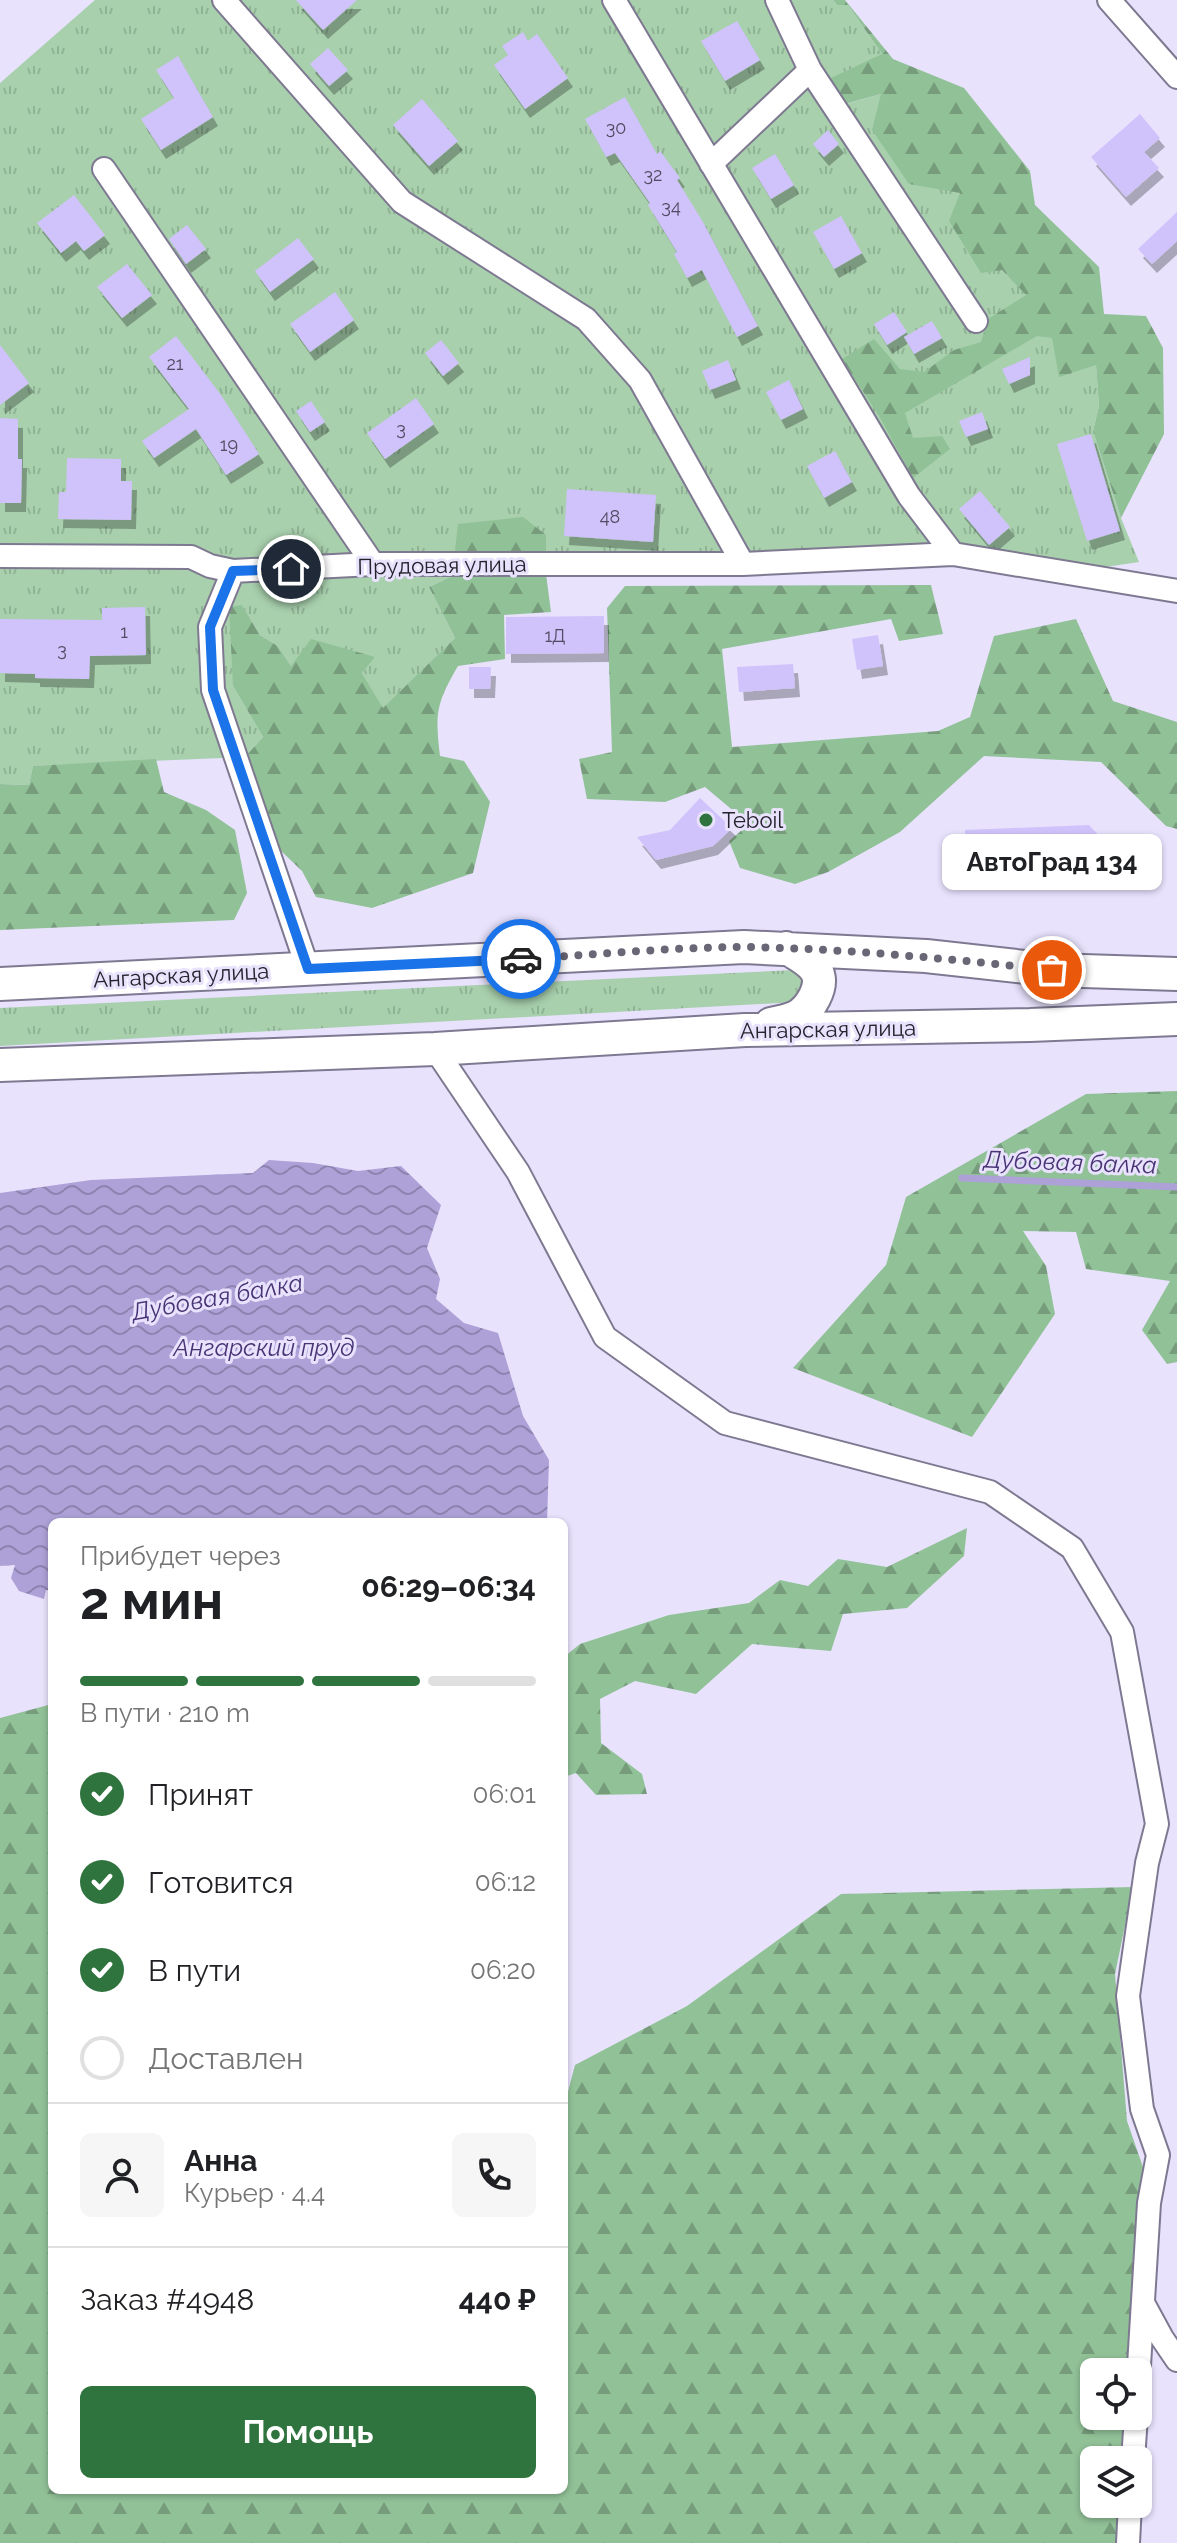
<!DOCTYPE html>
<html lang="ru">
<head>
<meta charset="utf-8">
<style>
	body { margin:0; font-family:Raleway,sans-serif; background:#f6f6f6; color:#202124; height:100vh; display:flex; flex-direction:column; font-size:30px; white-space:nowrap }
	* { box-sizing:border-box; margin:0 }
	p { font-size:26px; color:#757577 }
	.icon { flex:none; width:44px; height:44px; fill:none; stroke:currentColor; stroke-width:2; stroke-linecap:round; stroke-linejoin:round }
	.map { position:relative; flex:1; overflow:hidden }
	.drawer { position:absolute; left:48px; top:1518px; width:520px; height:976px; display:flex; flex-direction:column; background:#fff; border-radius:12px; box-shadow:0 2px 6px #0004 }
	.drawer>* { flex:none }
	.tools { position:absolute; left:1080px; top:2358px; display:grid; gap:16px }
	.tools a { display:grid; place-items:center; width:72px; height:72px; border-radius:12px; background:#fff; box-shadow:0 2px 6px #0004; font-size:40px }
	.pin { position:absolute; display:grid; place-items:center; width:68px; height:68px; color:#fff; margin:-34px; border:4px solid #fff; border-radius:50%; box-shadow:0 2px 8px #0007 }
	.courier { position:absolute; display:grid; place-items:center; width:80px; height:80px; margin:-40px; border:6px solid #1a73e8; border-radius:50%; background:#fff; color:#222; box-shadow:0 2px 10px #0007 }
	.bubble { position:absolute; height:56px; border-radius:12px; background:#fff; box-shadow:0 2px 6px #0004; font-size:26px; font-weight:700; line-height:56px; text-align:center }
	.headline em { font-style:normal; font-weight:700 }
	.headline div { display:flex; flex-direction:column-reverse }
	.headline { display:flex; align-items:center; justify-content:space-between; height:136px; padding:0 32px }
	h1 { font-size:52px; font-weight:700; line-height:60px }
	.bar { display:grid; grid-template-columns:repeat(4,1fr); gap:12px 8px; align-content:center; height:96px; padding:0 32px }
	.bar i { height:10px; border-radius:6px; background:#e0e0e0 }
	.bar .on { background:#2f733e }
	.bar p { grid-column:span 4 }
	.line { display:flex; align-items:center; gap:20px; padding:0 32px; border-top:2px solid #e0e0e0 }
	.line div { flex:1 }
	.round { display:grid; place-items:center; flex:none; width:84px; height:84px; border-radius:12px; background:#f6f6f6 }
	ol { padding:0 32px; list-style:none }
	li { display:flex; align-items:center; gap:24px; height:88px }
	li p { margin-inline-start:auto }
	li .icon { padding:8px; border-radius:50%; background:#2f733e; color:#fff; stroke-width:4 }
	li:last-child { color:#757577 }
	li i { width:44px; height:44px; border:4px solid #e0e0e0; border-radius:50% }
	.action { display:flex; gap:16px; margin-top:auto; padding:16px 32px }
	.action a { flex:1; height:92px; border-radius:12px; background:#2f733e; color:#fff; font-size:32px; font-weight:700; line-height:92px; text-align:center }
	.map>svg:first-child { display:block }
	.grass { fill:url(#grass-tufts) }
	.forest { fill:url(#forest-firs) }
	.water { fill:url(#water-waves) }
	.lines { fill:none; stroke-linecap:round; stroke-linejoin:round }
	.stream { stroke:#ada1d7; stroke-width:7 }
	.building { fill:#d0c3fb; filter:url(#shadow) }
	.street-casing { stroke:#7e7991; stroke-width:26 }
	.secondary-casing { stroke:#7e7991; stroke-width:36 }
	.street { stroke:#fff; stroke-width:22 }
	.secondary { stroke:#fff; stroke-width:32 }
	.done { stroke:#696676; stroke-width:8; stroke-dasharray:0 14.4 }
	.route { stroke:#1a73e8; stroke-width:10 }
	.poi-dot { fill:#2f733e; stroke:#e8e2fd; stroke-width:3 }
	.labels { text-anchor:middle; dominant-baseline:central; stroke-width:6; stroke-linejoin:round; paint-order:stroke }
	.number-label { font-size:18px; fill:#504b60 }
	.street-label { font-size:22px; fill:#25232d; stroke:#e8e2fd }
	.poi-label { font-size:22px; fill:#25232d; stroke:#e8e2fd; text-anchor:start }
	.water-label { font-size:24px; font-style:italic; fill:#483374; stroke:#e8e2fd }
</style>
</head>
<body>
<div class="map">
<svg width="1177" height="2543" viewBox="0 0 1177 2543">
	<defs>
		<pattern id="grass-tufts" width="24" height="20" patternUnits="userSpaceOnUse" patternTransform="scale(2)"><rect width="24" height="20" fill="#a8d0ad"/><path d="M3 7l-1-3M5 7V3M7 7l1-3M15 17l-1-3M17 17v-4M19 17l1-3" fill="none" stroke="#90b295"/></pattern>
		<pattern id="forest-firs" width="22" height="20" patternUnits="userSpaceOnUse" patternTransform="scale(2)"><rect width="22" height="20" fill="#91c197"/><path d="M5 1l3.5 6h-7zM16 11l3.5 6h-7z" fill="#769c7c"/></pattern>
		<pattern id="water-waves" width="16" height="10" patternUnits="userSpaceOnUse" patternTransform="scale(2)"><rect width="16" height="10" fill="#ada1d7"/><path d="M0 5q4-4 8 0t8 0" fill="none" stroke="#8d83af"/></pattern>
		<filter id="shadow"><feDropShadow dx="5" dy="9" stdDeviation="0" flood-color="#0004"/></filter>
	</defs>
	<rect width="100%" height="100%" fill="#e8e2fd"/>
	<path class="grass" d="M 95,0 L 833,0 L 837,5 L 848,5 L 882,54 L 846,104 L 881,94 L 960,193 L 1002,270 L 1096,364 L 1099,406 L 1093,431 L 1121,518 L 1139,562 L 1032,578 L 960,564 L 899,556 L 752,551 L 704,556 L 546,551 L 546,535 L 459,524 L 452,576 L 429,587 L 455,638 L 383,709 L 362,673 L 374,657 L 291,666 L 278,646 L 260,635 L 242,605 L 233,686 L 263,737 L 245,757 L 33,766 L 29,785 L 0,784 L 0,83 Z
		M 795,970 L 809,978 L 796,1002 L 0,1046 L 0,1008 Z"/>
	<path class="forest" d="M 833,0 L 845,0 L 893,59 L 964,88 L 1030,171 L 1035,205 L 1099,267 L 1104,314 L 1146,316 L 1163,348 L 1164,434 L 1121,518 L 1093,431 L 1099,406 L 1096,365 L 1059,377 L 1052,338 L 1037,336 L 905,413 L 913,438 L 942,436 L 950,449 L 913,478 L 879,416 L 842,359 L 874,339 L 900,369 L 924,372 L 954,350 L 981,342 L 988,319 L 1026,295 L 1002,270 L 981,273 L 949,221 L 960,193 L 909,184 L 872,130 L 881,94 L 845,104 L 829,79 L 882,54 L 848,5 L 837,5 Z
		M 523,517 L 546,535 L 546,574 L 551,612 L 504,615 L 505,659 L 458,666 C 436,704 435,713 440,756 L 464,761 L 490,802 L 473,873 L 372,908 L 316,897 L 302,871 L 278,848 L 245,757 L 263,737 L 233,686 L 229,607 L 242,605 L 260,635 L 278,646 L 291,666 L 311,639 L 375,657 L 362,673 L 383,708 L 455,638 L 429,587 L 452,576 L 458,524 Z
		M 931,585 L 943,634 L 899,641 L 891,619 L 722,649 L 732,747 L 938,731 L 970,717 L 994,636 L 1076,619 L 1113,701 L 1177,722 L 1177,829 L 1166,826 L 1101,762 L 984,756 L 900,832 L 828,872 L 795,884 L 740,868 L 729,841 L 749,824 L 705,787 L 665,802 L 587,799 L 579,759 L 612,752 L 607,608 L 625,586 Z
		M 156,759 L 164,792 L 206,810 L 235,830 L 247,893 L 234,920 L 0,930 L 0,784 L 29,785 L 33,766 Z
		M 1177,1091 L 1177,1362 L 1167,1364 L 1142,1330 L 1170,1281 L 1086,1269 L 1076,1232 L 1023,1231 L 1046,1266 L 1055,1314 L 972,1437 L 793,1368 L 886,1265 L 906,1197 L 1086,1094 Z
		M 967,1528 L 964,1556 L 907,1608 L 843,1614 L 831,1651 L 752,1644 L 696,1694 L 635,1681 L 600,1699 L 601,1743 L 642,1774 L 647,1794 L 596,1795 L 576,1773 L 564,1777 L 564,1657 L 580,1644 L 669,1615 L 749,1603 L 780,1580 L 808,1586 L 838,1559 L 887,1567 Z
		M 52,1704 L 52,2490 L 564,2490 L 564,2107 L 575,2065 L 687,2006 L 841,1894 L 1133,1887 L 1115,1974 L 1127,2121 L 1153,2196 L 1136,2372 L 1094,2372 L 1094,2416 L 1131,2416 L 1126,2460 L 1094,2460 L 1094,2504 L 1121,2504 L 1117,2543 L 0,2543 L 0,1718 Z"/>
	<path class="water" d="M 269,1160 L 313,1163 L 358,1171 L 401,1166 L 441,1205 L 427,1248 L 440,1279 L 436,1299 L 464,1323 L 498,1333 L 523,1416 L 549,1460 L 547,1522 L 52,1522 L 52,1591 L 46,1590 L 44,1599 L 19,1591 L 11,1578 L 15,1565 L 0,1566 L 0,1193 L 91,1180 L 253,1173 Z"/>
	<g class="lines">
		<path class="stream" d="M 962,1178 L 1177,1187"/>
	</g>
	<path class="building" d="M 296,0 L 357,0 L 323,30 Z
		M 737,21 L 760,60 L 725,81 L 701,41 Z
		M 523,32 L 528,41 L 537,34 L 568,78 L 525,109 L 494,65 L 508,55 L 502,46 Z
		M 328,48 L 348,70 L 329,86 L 310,64 Z
		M 178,56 L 213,117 L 161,150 L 141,119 L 174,98 L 156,70 Z
		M 625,97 L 657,154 L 660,151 L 680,178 L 677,180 L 703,222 L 758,326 L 737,337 L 702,270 L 687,278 L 674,254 L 677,252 L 648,205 L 650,203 L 615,153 L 606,157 L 585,119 Z
		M 422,99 L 458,141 L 429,166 L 393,125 Z
		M 1140,114 L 1160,138 L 1144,152 L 1159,168 L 1126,197 L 1091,157 Z
		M 828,130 L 839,144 L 824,157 L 813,144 Z
		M 775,154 L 794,185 L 771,199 L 752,168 Z
		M 74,195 L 105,235 L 84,251 L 76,241 L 61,253 L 37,223 Z
		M 1177,212 L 1177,241 L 1152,264 L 1138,249 Z
		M 841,216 L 862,253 L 834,269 L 813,232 Z
		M 187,225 L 206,249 L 186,264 L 169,239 Z
		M 298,238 L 314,259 L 270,292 L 255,271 Z
		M 127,264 L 152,295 L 122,318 L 97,287 Z
		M 335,292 L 354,320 L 310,352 L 290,324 Z
		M 894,312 L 907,332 L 887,345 L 874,324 Z
		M 932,321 L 942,338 L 914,354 L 904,337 Z
		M 176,336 L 221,395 L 259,454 L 226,475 L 196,429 L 154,458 L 142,441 L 189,409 L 149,357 Z
		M 441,340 L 459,363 L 443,376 L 425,353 Z
		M 0,345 L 29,383 L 0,405 Z
		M 1030,357 L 1030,375 L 1009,384 L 1002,369 Z
		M 728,360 L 736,380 L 710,390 L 702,371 Z
		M 789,380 L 803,409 L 781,420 L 766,392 Z
		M 416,398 L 434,424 L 385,459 L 367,433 Z
		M 311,401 L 325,422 L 310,432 L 296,411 Z
		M 982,412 L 988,429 L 966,437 L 959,421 Z
		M 0,418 L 18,419 L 18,459 L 22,459 L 21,503 L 0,503 Z
		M 1091,434 L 1120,531 L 1087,541 L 1057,444 Z
		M 835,451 L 852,482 L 824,498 L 807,466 Z
		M 67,458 L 121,459 L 121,481 L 132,481 L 131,520 L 58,519 L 59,492 L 66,492 Z
		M 567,489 L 656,495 L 653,542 L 564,536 Z
		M 980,491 L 1010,527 L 989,545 L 959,509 Z
		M 145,607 L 146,655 L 90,656 L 89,679 L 35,678 L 35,674 L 0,673 L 0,619 L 102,620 L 102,608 Z
		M 604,616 L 604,653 L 506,654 L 506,617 Z
		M 878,635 L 883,666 L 857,670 L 852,639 Z
		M 793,664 L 795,688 L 739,692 L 737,667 Z
		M 469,667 L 491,667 L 490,689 L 469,689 Z
		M 700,798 L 732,828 L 713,846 L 656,860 L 637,837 L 670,830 Z
		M 1089,825 L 1121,859 L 966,865 L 965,830 Z"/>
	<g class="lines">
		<defs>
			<path id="street" d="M 224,0 L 402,202 L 586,319 L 640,380 L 743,564
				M 614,0 L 909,496 L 953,554
				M 777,0 L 810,70 L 976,321
				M 1109,0 L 1177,77
				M 711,164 L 810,70
				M 104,169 L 373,564
				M 0,556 L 191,557 L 210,566 L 233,571 L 373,564 L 743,564 L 953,554 L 1177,591
				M 233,571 L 210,627 L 213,690 L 308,969
				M 435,1049 L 518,1172 L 605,1337 L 725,1423 L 990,1492 L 1072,1548 L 1122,1632 L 1157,1824 L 1147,1863 L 1128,1996 L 1142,2109 L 1158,2155 L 1149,2203 L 1138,2382
				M 1143,2303 L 1162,2338 L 1177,2360
				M 1133,2460 L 1136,2416
				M 1128,2543 L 1130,2504"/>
			<path id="secondary" d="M 0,984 L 744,947 L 926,956 L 1052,970 L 1177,974
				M 771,1024 C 779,1022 789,1021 796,1017 C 810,1010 824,987 817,972 C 811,961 797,954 786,948
				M 0,1065 L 435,1049 L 745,1030 L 1030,1025 L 1177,1019"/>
		</defs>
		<use href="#street" class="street-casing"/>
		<use href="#secondary" class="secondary-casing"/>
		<use href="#street" class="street"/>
		<use href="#secondary" class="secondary"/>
	</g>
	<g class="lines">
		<path class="done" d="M 521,959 C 596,955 672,947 747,947 C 849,949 951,959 1052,970"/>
		<path class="route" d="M 291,569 L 233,571 L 210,627 L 213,690 L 308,969 L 521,959"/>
	</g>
	<circle class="poi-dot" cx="706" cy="820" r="8"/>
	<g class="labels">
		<g class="number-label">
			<text x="616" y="127">30</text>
			<text x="653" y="174">32</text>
			<text x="671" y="206">34</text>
			<text x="175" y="363">21</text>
			<text x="401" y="428">3</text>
			<text x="229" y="444">19</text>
			<text x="610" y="516">48</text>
			<text x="124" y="631">1</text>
			<text x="555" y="635">1Д</text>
			<text x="62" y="649">3</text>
		</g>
		<g class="street-label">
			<text transform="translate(442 565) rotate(-1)">Прудовая улица</text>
			<text transform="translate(181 975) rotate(-3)">Ангарская улица</text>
			<text transform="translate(828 1029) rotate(-1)">Ангарская улица</text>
		</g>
		<g class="poi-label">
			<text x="722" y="820">Teboil</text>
		</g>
		<g class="water-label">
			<text transform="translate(1070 1162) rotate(2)">Дубовая балка</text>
			<text transform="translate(217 1297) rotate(-10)">Дубовая балка</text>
			<text x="264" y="1347">Ангарский пруд</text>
		</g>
	</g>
</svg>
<div class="tools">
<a><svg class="icon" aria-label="locate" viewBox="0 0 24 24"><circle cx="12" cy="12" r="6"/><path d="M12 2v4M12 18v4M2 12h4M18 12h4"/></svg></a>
<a><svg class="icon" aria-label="layers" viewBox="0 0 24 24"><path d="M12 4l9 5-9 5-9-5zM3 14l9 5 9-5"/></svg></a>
</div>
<div class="pin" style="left:1052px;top:970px;background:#ea580c"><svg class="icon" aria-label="bag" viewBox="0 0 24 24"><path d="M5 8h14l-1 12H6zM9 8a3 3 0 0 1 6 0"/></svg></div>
<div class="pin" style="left:291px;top:569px;background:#1f2937"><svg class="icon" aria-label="home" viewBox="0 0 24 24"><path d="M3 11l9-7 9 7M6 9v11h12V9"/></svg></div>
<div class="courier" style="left:521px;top:959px"><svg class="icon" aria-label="car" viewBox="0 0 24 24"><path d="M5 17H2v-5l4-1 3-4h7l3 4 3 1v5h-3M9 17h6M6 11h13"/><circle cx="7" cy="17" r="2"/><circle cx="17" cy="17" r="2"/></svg></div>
<div class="bubble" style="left:942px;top:834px;width:220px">АвтоГрад 134</div>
<section class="drawer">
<div class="headline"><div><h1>2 мин</h1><p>Прибудет через</p></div><em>06:29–06:34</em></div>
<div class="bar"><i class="on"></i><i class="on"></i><i class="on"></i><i></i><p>В пути · 210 m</p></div>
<ol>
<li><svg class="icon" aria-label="check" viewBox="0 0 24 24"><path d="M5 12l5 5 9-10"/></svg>Принят<p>06:01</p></li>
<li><svg class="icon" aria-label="check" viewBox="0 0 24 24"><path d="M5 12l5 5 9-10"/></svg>Готовится<p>06:12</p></li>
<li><svg class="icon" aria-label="check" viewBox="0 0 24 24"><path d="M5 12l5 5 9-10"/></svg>В пути<p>06:20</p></li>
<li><i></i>Доставлен</li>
</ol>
<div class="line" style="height:144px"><a class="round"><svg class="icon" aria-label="person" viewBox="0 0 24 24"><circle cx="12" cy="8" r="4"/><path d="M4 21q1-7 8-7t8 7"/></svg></a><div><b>Анна</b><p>Курьер · 4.4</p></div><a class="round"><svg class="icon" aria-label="phone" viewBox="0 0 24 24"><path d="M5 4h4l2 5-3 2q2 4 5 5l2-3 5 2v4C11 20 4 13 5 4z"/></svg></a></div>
<div class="line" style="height:104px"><div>Заказ #4948</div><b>440 ₽</b></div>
<div class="action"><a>Помощь</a></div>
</section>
</div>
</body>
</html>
